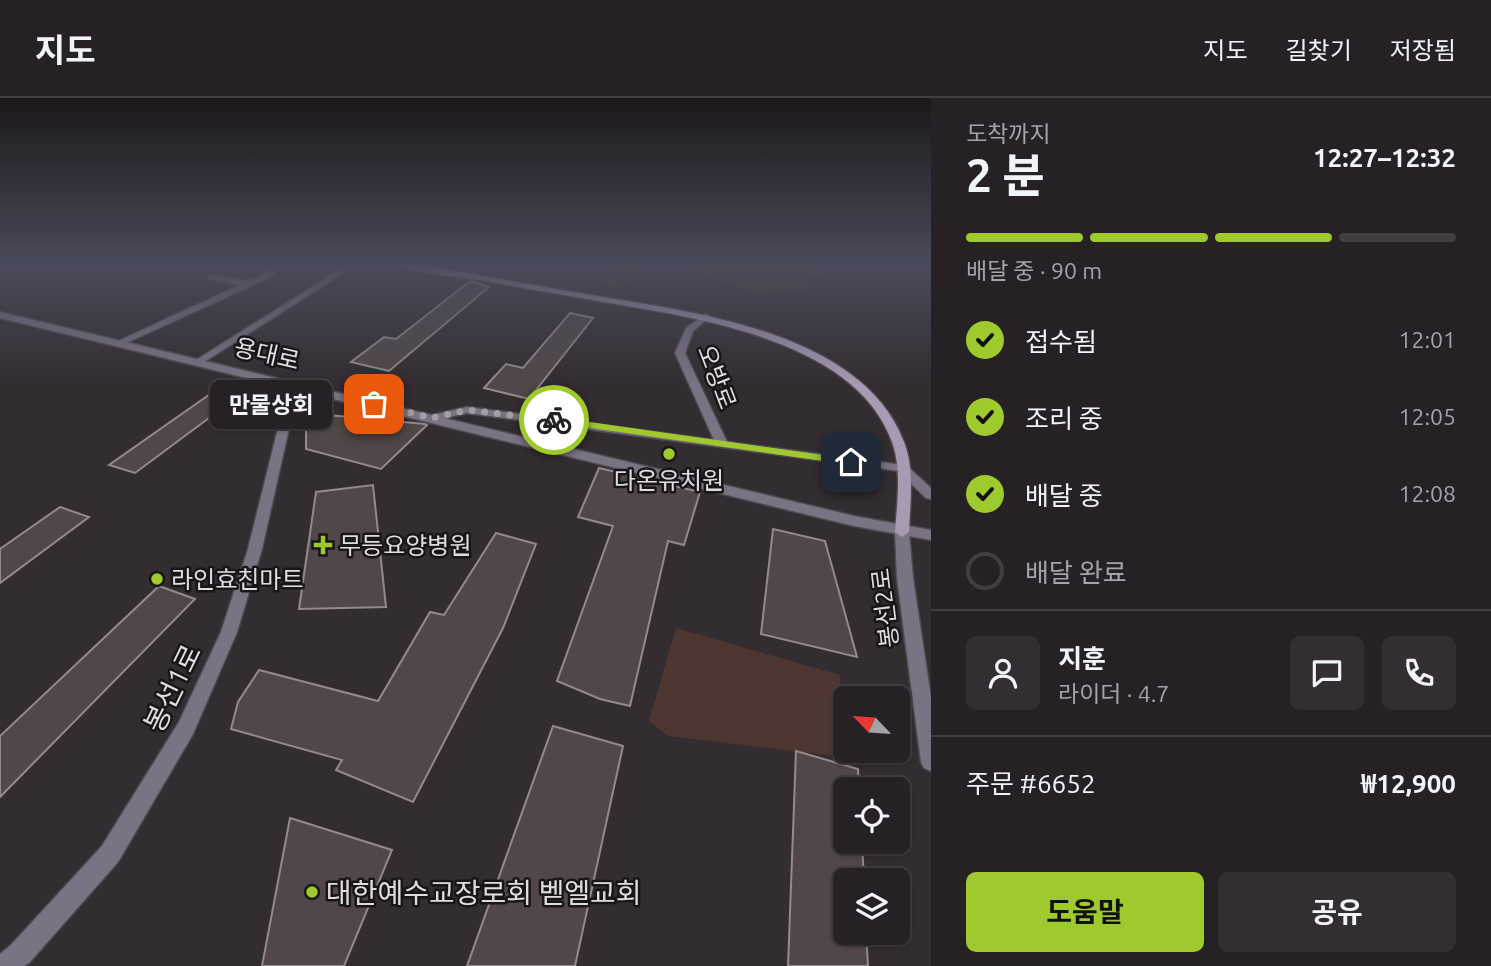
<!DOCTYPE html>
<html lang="ko">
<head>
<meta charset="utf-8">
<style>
	body { margin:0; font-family:Ubuntu,"Noto Sans KR",sans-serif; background:#322e32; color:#f1f3f6; height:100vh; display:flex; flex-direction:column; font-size:26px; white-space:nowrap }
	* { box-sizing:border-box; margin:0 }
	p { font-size:23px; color:#a4a3a7 }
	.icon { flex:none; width:38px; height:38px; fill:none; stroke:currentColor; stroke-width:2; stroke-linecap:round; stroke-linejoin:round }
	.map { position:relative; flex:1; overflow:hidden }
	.details { display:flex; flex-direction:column; background:#262125; width:560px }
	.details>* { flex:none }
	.needle { width:46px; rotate:295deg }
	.fabs { position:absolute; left:833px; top:588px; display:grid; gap:14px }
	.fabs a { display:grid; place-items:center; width:77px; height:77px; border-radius:10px; background:#262125; box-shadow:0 2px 5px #0004,0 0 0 2px #423e42; font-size:35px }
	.pin { position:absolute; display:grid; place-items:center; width:60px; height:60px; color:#fff; margin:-30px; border-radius:14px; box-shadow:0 4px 10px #0006 }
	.courier { position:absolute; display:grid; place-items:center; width:70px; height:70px; margin:-35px; border:5px solid #9fca2d; border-radius:50%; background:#fff; color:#222; box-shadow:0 2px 9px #0007 }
	.bubble { position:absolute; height:49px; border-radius:10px; background:#262125; box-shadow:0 2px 5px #0004,0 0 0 2px #423e42; font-size:23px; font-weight:700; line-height:49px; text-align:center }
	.overview em { font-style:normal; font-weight:700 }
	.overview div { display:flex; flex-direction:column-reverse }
	.overview { display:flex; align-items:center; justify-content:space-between; height:119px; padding:0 35px }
	h1 { font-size:46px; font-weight:700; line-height:52px }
	.bar { display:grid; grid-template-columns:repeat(4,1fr); gap:10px 7px; align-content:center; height:84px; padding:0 35px }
	.bar i { height:9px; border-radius:5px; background:#423e42 }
	.bar .current { background:#9fca2d }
	.bar p { grid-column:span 4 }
	.line { display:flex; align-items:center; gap:18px; padding:0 35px; border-top:2px solid #423e42 }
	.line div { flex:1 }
	.round { display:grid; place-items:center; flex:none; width:74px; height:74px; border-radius:10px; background:#322e32 }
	ol { padding:0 35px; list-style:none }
	li { display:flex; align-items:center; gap:21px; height:77px }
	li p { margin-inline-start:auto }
	li .icon { padding:7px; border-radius:50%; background:#9fca2d; color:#111; stroke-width:4 }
	li:last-child { color:#a4a3a7 }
	li i { width:38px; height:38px; border:4px solid #423e42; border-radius:50% }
	.button { display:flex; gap:14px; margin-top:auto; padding:14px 35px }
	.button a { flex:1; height:80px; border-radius:10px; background:#9fca2d; color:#111; font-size:28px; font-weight:700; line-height:80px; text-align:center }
	.button a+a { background:#322e32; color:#f1f3f6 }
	header { display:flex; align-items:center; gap:42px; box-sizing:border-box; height:98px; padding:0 35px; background:#262125; border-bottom:2px solid #423e42 }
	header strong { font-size:33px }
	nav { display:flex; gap:38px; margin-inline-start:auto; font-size:24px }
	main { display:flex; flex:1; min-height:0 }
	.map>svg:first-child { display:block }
	.green { fill:#4d3630 }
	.building { fill:#514749; stroke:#94898b; stroke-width:2 }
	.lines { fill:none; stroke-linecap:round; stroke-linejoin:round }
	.minor-casing { stroke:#4f484d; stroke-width:3 }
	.tertiary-casing { stroke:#4f484d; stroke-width:3 }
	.secondary-casing { stroke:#4f484d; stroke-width:3 }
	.minor { fill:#7b7383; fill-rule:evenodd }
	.tertiary { fill:#7b7383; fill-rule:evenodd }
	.secondary { fill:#a79ab3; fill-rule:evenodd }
	.route { fill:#9fca2d }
	.done { stroke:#a39ea2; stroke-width:7; stroke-dasharray:0 12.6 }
	.poi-dot { fill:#9fca2d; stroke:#191518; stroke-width:2.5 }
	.labels { text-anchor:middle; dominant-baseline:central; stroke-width:5; stroke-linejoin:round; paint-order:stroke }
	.street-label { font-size:24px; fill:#e0dcdf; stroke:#191518 }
	.poi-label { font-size:24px; fill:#e0dcdf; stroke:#191518; text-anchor:start }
	.near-street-label { font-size:28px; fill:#e0dcdf; stroke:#191518 }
	.near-poi-label { font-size:28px; fill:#e0dcdf; stroke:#191518; text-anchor:start }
</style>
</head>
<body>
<header>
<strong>지도</strong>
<nav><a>지도</a><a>길찾기</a><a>저장됨</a></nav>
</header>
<main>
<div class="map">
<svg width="931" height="868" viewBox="0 0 931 868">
	<rect width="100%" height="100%" fill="#332c31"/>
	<path class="green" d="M 619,165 L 827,165 L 828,172 L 810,181 L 809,191 L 757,196 L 698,174 L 642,170 L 627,190 L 599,186 Z
		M 676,530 L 840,577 L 843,659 L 668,638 L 649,623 Z"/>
	<path class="building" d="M 470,183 L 489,189 L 389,273 L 351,264 L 384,239 L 396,241 Z
		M 570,215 L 593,220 L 529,301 L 484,290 L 506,266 L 523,270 Z
		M 213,294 L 236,300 L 135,375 L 109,367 Z
		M 306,315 L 425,326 L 427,327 L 381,371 L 306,351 Z
		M 599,370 L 700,394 L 684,447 L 668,443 L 630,608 L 600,601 L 557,583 L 613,428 L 578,419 Z
		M 373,387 L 386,509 L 299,511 L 316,394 Z
		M 60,409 L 89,419 L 0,485 L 0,451 Z
		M 773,431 L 825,443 L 857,559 L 761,536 Z
		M 496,435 L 536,446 L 503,530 L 413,704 L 336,672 L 342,662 L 231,631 L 238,604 L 259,572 L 378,603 L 430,514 L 444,517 Z
		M 159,488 L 195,501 L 0,699 L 0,638 Z
		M 553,628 L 623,648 L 575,868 L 467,868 Z
		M 796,653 L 858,671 L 859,691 L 845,691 L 845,744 L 862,744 L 864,782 L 845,782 L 845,835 L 866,835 L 868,868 L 788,868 Z
		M 290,720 L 392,752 L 344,868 L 262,868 Z"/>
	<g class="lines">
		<defs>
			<path id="minor" d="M 274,165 L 282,165 L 271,179 L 122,247 L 114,245 L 239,187 L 209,181 L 209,177 C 239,177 249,195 274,165 Z
				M 350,165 L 359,165 L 201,266 L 193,264 Z
				M 706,216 L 710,219 L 693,233 L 685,255 L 727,344 L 903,367 L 909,371 L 907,374 L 467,315 L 432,323 L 426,320 L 428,318 L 467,309 L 714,342 L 675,255 L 686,230 Z
				M 294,283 L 299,286 L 262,451 L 237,534 L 193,636 L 118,764 L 29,865 L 24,868 L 0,868 L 0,856 L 11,847 L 102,748 L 179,624 L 221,534 L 248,451 L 289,286 Z
				M 902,429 L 909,434 L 913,480 L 931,600 L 931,673 L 924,670 L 921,664 L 897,480 L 895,434 Z"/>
			<path id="tertiary" d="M 0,214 L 854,418 L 931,432 L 931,442 L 854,428 L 0,220 Z
				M 903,367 L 907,368 L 931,390 L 931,401 L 926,400 L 899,374 L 897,371 Z"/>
			<path id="secondary" d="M 391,165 L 408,165 C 469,175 530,186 591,197 C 691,214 862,233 904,344 C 915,372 910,405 909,434 L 902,439 L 895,434 C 897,405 902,372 892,344 C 857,245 705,221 615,206 C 572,198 528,191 485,183 C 463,179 408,174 391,165 Z"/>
		</defs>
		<use href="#minor" class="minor-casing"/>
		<use href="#tertiary" class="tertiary-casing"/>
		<use href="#secondary" class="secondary-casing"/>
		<use href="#minor" class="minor"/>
		<use href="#tertiary" class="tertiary"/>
		<use href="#secondary" class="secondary"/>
	</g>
	<linearGradient id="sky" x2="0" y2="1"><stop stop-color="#1c181b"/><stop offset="0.58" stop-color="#4a4b5a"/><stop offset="1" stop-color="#4a4b5a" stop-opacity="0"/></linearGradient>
	<rect width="931" height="286" fill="url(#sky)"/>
	<path class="route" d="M 554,319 L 851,361 L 856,364 L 851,367 L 550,324 Z"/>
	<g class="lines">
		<path class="done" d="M 374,306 L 432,320 L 467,312 L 554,322"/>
	</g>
	<g class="poi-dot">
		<circle cx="669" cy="356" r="7"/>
		<path d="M319.5 436.5h7v7h7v7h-7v7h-7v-7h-7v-7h7z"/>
		<circle cx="157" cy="481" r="7"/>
		<circle cx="312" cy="794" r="7"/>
	</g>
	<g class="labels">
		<g class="street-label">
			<text transform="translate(267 256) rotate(13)">용대로</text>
			<text transform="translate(717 279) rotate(69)">오방로</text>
			<text transform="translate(885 510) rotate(-97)">봉선2로</text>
		</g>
		<g class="poi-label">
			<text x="669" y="382" text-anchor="middle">다온유치원</text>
			<text x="339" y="447">무등요양병원</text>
			<text x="171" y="481">라인효친마트</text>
		</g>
		<g class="near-street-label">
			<text transform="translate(172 590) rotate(-64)">봉선1로</text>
		</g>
		<g class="near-poi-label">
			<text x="326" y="794">대한예수교장로회 벧엘교회</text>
		</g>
	</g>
</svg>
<div class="fabs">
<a><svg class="needle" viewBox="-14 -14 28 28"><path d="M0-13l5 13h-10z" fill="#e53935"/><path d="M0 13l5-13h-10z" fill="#a4a3a7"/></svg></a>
<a><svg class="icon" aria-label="locate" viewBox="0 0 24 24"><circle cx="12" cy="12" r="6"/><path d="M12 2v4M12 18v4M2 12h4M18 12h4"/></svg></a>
<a><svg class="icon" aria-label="layers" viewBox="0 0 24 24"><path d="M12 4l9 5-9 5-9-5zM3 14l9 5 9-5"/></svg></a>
</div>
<div class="pin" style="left:374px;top:306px;background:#ea580c"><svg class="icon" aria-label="bag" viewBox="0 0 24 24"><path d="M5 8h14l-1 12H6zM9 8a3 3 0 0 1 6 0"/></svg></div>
<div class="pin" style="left:851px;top:364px;background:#1f2937"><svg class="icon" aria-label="home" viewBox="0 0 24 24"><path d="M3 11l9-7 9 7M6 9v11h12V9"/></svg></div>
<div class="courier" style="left:554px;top:322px"><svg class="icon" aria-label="bike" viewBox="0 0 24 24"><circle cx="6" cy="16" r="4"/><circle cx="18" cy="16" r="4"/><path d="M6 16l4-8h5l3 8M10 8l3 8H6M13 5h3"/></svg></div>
<div class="bubble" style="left:210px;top:282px;width:122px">만물상회</div>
</div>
<section class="details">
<div class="overview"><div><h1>2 분</h1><p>도착까지</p></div><em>12:27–12:32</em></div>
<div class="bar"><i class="current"></i><i class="current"></i><i class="current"></i><i></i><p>배달 중 · 90 m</p></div>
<ol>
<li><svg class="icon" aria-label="check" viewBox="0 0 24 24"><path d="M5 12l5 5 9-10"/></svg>접수됨<p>12:01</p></li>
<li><svg class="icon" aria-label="check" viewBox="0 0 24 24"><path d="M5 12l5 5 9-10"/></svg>조리 중<p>12:05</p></li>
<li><svg class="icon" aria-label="check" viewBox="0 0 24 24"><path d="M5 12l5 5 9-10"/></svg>배달 중<p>12:08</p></li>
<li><i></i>배달 완료</li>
</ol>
<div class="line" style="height:126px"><a class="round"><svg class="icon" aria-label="person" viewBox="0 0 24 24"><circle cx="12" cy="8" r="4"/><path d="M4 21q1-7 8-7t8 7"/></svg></a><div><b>지훈</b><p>라이더 · 4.7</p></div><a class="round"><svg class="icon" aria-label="chat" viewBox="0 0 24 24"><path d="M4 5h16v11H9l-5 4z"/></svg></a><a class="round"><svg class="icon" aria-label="phone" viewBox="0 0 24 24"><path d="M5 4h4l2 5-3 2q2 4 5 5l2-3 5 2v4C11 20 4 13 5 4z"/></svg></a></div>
<div class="line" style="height:91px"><div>주문 #6652</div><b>₩12,900</b></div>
<div class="button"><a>도움말</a><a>공유</a></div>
</section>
</main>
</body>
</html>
